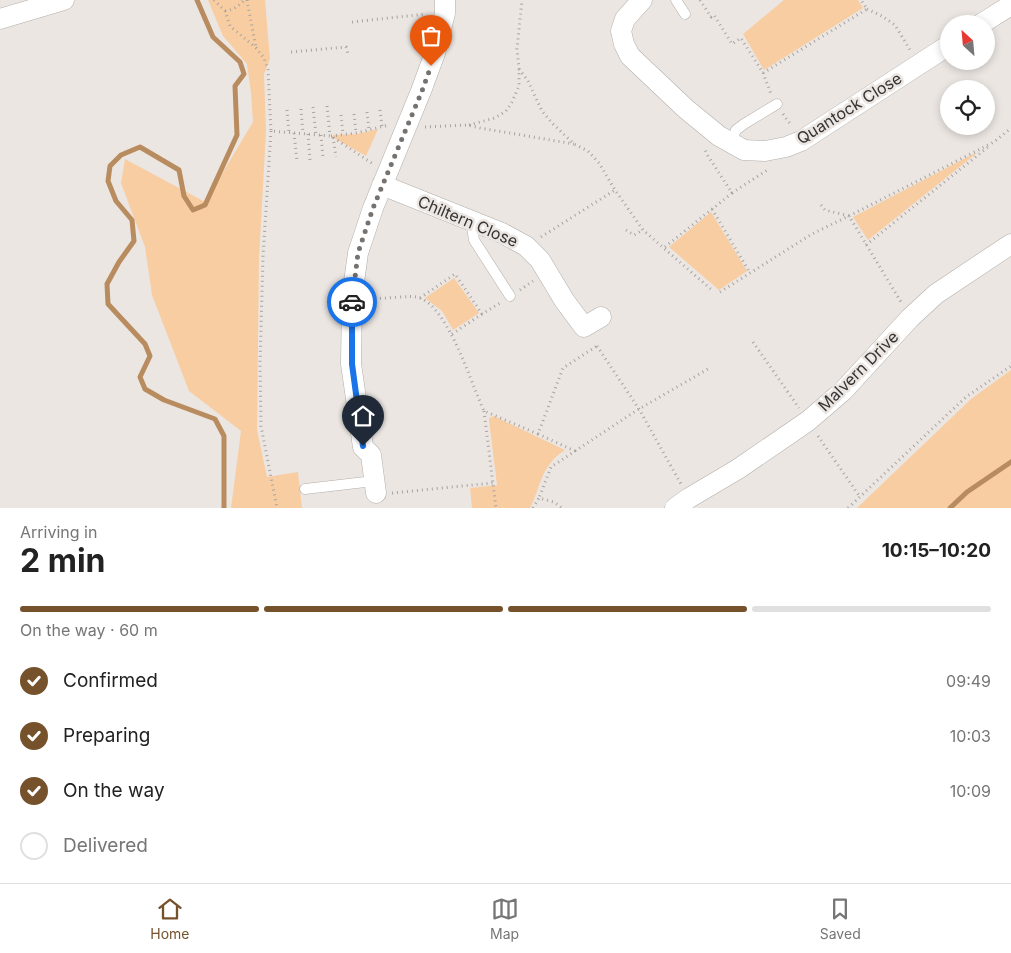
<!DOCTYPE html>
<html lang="en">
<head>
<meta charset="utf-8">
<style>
	body { margin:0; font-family:Inter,sans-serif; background:#f2f2f2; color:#222; height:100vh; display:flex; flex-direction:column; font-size:19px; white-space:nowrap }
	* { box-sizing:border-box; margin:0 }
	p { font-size:16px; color:#767676 }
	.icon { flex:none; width:28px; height:28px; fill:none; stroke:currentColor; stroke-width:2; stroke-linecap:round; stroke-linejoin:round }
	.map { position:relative; height:508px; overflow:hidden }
	.side { display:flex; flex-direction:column; background:#fff; flex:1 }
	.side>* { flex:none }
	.needle { width:32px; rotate:334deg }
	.fabs { position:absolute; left:940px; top:15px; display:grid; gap:10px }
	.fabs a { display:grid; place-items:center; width:55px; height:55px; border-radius:50%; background:#fff; box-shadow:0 2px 8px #0003; font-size:25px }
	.pin { position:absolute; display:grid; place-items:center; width:42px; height:42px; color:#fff; margin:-51px -21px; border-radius:50% 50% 50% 0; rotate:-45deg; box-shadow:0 0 5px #0007 }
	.pin .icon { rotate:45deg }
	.courier { position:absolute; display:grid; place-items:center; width:50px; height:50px; margin:-25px; border:4px solid #1a73e8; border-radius:50%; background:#fff; color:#222; box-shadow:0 1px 6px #0007 }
	.summary em { font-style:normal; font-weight:700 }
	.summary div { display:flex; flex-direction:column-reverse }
	.summary { display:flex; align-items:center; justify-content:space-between; height:85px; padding:0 20px }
	h1 { font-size:32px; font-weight:700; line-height:38px }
	.bar { display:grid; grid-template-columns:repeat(4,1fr); gap:8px 5px; align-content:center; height:60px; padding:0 20px }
	.bar i { height:6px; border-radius:4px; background:#e0e0e0 }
	.bar .current { background:#76522c }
	.bar p { grid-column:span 4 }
	ol { padding:0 20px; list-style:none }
	li { display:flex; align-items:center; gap:15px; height:55px }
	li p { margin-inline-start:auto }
	li .icon { padding:5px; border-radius:50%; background:#76522c; color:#fff; stroke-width:4 }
	li:last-child { color:#767676 }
	li i { width:28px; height:28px; border:2px solid #e0e0e0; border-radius:50% }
	.dock { display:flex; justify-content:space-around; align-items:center; height:70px; border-top:1px solid #e0e0e0; background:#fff; font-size:14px; color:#767676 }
	.dock a { display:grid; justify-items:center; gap:2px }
	.dock .current { color:#76522c }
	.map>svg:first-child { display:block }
	.green { fill:#f8cda2 }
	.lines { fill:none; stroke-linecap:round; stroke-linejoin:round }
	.stream { stroke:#b98c5f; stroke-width:5 }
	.lane-casing { stroke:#b2aeaa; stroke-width:11 }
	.street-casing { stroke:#b2aeaa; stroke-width:21 }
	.path { stroke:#a7a3a1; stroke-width:3; stroke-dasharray:1 4; stroke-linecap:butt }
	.lane { stroke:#fff; stroke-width:10 }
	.street { stroke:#fff; stroke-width:20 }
	.done { stroke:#757270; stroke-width:5; stroke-dasharray:0 9 }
	.route { stroke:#1a73e8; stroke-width:6 }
	.labels { text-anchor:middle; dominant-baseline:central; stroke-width:5; stroke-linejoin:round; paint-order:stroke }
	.street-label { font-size:16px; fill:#363433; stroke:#ebe6e2 }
</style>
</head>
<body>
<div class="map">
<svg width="1011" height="508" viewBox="0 0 1011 508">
	<rect width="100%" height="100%" fill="#ebe6e2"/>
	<path class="green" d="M 208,0 L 265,0 L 270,59 L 264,74 L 266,131 L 259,258 L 257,430 L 267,477 L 298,472 L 302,508 L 231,508 L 241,431 L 189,391 L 152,295 L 145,247 L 121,183 L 125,159 L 205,202 L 253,122 L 251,93 L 247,64 L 223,36 Z
		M 784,0 L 858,0 L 863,8 L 764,70 L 743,34 Z
		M 378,129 L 366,156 L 332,137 L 333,135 L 357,134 Z
		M 975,153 L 977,153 L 868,240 L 853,217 Z
		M 711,212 L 747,271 L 719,290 L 669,247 Z
		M 454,278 L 479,313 L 453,330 L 442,311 L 425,298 Z
		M 1011,370 L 1011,508 L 857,508 L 971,399 Z
		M 494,416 L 565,450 C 561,453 556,456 553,460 C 540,474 538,493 530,508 L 472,508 L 470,488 L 497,485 L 489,420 L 489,418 Z"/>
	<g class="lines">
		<path class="stream" d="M 197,0 L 213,37 L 240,62 L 244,74 L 235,86 L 237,135 L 205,205 L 193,210 L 184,196 L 179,170 L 140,147 L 121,155 L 110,166 L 108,181 L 116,201 L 132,220 L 134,241 L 119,262 L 107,284 L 108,304 L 145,344 L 150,356 L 140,377 L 145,389 L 164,400 L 215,419 L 224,436 L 224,508
			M 950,508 L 967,492 L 1011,462"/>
		<defs>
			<path id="lane" d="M 676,0 L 685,14
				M 731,143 L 736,130 L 744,124 L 777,104
				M 471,221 L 474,240 L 510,296
				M 305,489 L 374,481"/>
			<path id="street" d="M 642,0 L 625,19 L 621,31 L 624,44 L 630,56 L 686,109 L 719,136 L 744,150 L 765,151 L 786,147 L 801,141 L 949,45
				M 0,19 L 64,0
				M 981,24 L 1011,5
				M 382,185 L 502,233 L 526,246 L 540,260 L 564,300 L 584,327 L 601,317
				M 376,493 L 371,455 L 363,447 L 351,364 L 352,297 L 358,253 L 373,208 L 421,91 L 435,53 L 445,13 L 445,0
				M 675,508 L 689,498 L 738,469 L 808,421 L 843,391 L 910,318 L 936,294 L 1011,244"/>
		</defs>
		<use href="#lane" class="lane-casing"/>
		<use href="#street" class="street-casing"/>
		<path class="path" d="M 214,0 L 225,11 L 230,26 L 256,48 L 264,58 L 268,70 L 271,131 L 331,136 L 373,164
			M 247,0 L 256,48
			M 700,0 L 711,17 L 714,15 L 732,44 L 741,38 L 763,73 L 771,94
			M 867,9 L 882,16 L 895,25 L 910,50
			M 225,11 C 233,10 239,6 244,0
			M 352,22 L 426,14
			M 291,52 L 346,47 L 348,54
			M 519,69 L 528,81 L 542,111 L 552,123 L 574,144 L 588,151 L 599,163 L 615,190 L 643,230 L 713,291
			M 763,73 L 867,9 L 861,0
			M 327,106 L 330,136
			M 313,107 L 316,135
			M 301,109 L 303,134
			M 287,110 L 289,133
			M 380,110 L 382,126
			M 367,112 L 369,130
			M 354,114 L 356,133
			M 783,114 L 791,125
			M 341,115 L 343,134
			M 469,125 L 495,118 L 506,111 L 512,102 L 519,86 L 519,69 L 517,49 L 522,0
			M 425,127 L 468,125 L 480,128 L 574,144
			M 271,131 L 263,257 L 260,364 L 261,426 L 277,508
			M 294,133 L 297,161
			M 308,134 L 310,160
			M 321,135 L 323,158
			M 331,136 L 356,133 L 389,125
			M 333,137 L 336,157
			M 732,193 L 769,169
			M 821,205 L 825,210 L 849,216 L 901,302
			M 712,209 L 750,273
			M 626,230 L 634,235 L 643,230
			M 541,237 L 615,190
			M 866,245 L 988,147
			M 665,247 L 732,193 L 708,156 L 704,148
			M 520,290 L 533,281
			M 720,292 L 812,234 L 849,216 L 994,142 L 1011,128
			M 370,298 C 384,300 410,294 420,298 C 448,309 469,377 481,404 L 484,411 L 538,434 L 563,368 L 597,346
			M 420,298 L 455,274 L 482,314 L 500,303
			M 452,334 L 482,314
			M 753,342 L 799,408
			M 597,346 L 639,409 L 681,484
			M 484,411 L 496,508
			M 538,434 L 575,451 L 551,467 L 539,498
			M 818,436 L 860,497
			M 575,451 L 639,409 L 708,369
			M 392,493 L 493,483
			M 533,508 L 539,498 L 554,502 L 562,508
			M 848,508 L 966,397 L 1011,366"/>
		<use href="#lane" class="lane"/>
		<use href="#street" class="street"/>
	</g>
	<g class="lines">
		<path class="done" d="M 352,302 L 358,253 L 373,208 L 422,91 L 431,66"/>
		<path class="route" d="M 352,302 L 352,364 L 363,446"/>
	</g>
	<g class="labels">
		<g class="street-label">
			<text transform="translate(849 108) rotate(-32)">Quantock Close</text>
			<text transform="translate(468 221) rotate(23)">Chiltern Close</text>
			<text transform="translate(858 371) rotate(-45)">Malvern Drive</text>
		</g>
	</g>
</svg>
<div class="fabs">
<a><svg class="needle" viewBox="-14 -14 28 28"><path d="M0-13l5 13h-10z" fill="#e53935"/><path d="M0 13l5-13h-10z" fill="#767676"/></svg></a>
<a><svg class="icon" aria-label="locate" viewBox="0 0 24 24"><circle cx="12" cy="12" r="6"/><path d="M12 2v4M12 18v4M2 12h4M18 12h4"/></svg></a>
</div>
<div class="pin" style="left:431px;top:66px;background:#ea580c"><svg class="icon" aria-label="bag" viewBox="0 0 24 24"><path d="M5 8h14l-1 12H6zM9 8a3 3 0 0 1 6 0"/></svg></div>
<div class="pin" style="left:363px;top:446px;background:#1f2937"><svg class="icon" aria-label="home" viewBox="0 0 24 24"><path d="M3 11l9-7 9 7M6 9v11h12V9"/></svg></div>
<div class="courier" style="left:352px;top:302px"><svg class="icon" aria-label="car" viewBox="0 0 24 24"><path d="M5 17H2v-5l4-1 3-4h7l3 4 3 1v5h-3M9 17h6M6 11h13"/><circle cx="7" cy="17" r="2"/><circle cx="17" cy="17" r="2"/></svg></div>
</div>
<section class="side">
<div class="summary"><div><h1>2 min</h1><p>Arriving in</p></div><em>10:15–10:20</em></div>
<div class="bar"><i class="current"></i><i class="current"></i><i class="current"></i><i></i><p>On the way · 60 m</p></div>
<ol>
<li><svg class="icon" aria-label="check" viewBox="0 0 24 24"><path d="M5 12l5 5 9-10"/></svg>Confirmed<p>09:49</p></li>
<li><svg class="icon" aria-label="check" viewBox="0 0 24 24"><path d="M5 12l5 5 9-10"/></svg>Preparing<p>10:03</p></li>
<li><svg class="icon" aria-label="check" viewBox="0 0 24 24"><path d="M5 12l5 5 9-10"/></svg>On the way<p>10:09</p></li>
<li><i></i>Delivered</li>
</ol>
</section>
<nav class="dock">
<a class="current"><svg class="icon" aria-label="home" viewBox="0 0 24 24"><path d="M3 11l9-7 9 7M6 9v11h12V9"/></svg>Home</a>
<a><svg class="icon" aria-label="map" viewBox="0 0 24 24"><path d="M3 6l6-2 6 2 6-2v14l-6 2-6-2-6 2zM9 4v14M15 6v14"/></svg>Map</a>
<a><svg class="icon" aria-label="saved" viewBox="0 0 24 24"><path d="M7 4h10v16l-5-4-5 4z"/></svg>Saved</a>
</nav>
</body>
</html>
